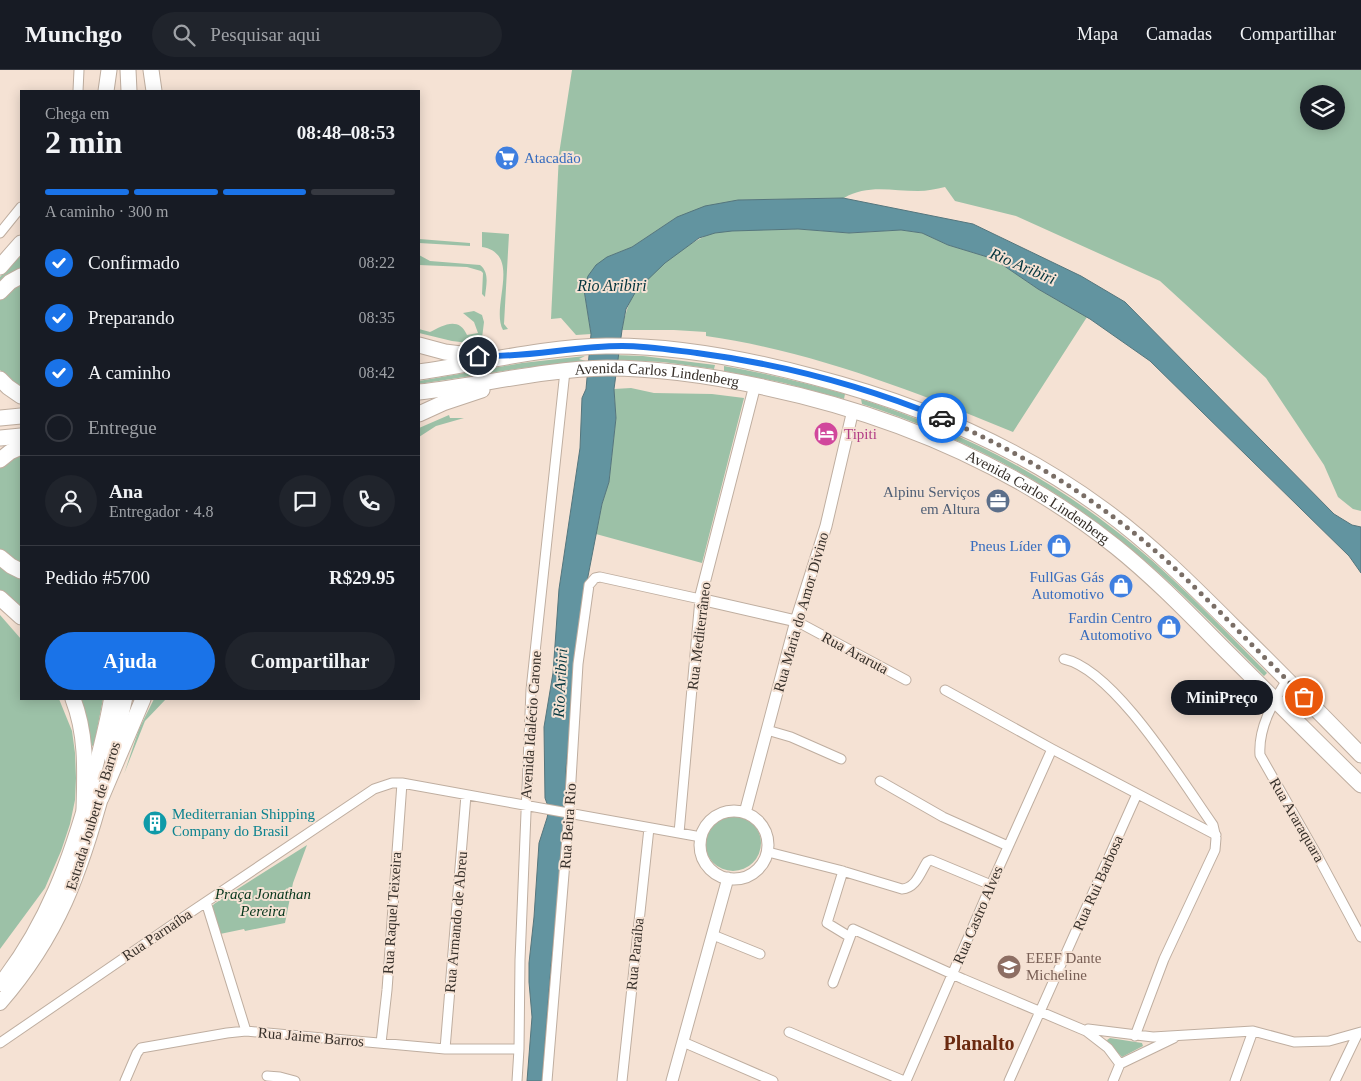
<!DOCTYPE html>
<html lang="pt">
<head>
<meta charset="utf-8">
<style>
	body { margin:0; font-family:Georgia,serif; background:#20242c; color:#f1f3f6; height:100vh; display:flex; flex-direction:column; font-size:19px; white-space:nowrap }
	* { box-sizing:border-box; margin:0 }
	p { font-size:16px; color:#9ea1a6 }
	.icon { flex:none; width:28px; height:28px; fill:none; stroke:currentColor; stroke-width:2; stroke-linecap:round; stroke-linejoin:round }
	.map { position:relative; flex:1; overflow:hidden }
	.details { position:absolute; left:20px; top:20px; width:400px; height:610px; display:flex; flex-direction:column; background:#171b24; border-radius:0px; box-shadow:0 2px 12px #0003 }
	.details>* { flex:none }
	.controls { position:absolute; left:1300px; top:15px; display:grid; gap:10px }
	.controls a { display:grid; place-items:center; width:45px; height:45px; border-radius:50%; background:#171b24; box-shadow:0 2px 12px #0003; font-size:25px }
	.pin { position:absolute; display:grid; place-items:center; width:42px; height:42px; color:#fff; margin:-21px; border:2px solid #fff; border-radius:50%; box-shadow:0 1px 5px #0007 }
	.courier { position:absolute; display:grid; place-items:center; width:50px; height:50px; margin:-25px; border:4px solid #1a73e8; border-radius:50%; background:#fff; color:#222; box-shadow:0 1px 6px #0007 }
	.bubble { position:absolute; height:35px; border-radius:18px; background:#171b24; box-shadow:0 2px 12px #0003; font-size:16px; font-weight:800; line-height:35px; text-align:center }
	.headline em { font-style:normal; font-weight:800 }
	.headline div { display:flex; flex-direction:column-reverse }
	.headline { display:flex; align-items:center; justify-content:space-between; height:85px; padding:0 25px }
	h1 { font-size:32px; font-weight:800; line-height:38px }
	.bar { display:grid; grid-template-columns:repeat(4,1fr); gap:8px 5px; align-content:center; height:60px; padding:0 25px }
	.bar i { height:6px; border-radius:4px; background:#363941 }
	.bar .current { background:#1a73e8 }
	.bar p { grid-column:span 4 }
	.line { display:flex; align-items:center; gap:12px; padding:0 25px; border-top:1px solid #363941 }
	.line div { flex:1 }
	.round { display:grid; place-items:center; flex:none; width:52px; height:52px; border-radius:26px; background:#20242c }
	ol { padding:0 25px; list-style:none }
	li { display:flex; align-items:center; gap:15px; height:55px }
	li p { margin-inline-start:auto }
	li .icon { padding:5px; border-radius:50%; background:#1a73e8; color:#fff; stroke-width:4 }
	li:last-child { color:#9ea1a6 }
	li i { width:28px; height:28px; border:2px solid #363941; border-radius:50% }
	.button { display:flex; gap:10px; margin-top:auto; padding:10px 25px }
	.button a { flex:1; height:58px; border-radius:30px; background:#1a73e8; color:#fff; font-size:20px; font-weight:800; line-height:58px; text-align:center }
	.button a+a { background:#20242c; color:#f1f3f6 }
	header { display:flex; align-items:center; gap:30px; box-sizing:border-box; height:70px; padding:0 25px; background:#171b24; border-bottom:1px solid #363941 }
	header strong { font-size:24px }
	nav { display:flex; gap:28px; margin-inline-start:auto; font-size:18px }
	.search { width:350px; height:45px; background:#20242c; display:flex; align-items:center; gap:12px; box-sizing:border-box; padding:0 18px; border-radius:28px; color:#9ea1a6; font-size:19px }
	.map>svg:first-child { display:block }
	.green { fill:#9cc1a7; fill-rule:evenodd }
	.water { fill:#6294a0; stroke:#55767d }
	.lines { fill:none; stroke-linecap:round; stroke-linejoin:round }
	.minor-casing { stroke:#bfaea0; stroke-width:11 }
	.tertiary-casing { stroke:#bfaea0; stroke-width:13 }
	.secondary-casing { stroke:#bfaea0; stroke-width:16 }
	.primary-casing { stroke:#bfaea0; stroke-width:17 }
	.minor { stroke:#fff; stroke-width:9 }
	.tertiary { stroke:#fff; stroke-width:11 }
	.secondary { stroke:#fff; stroke-width:14 }
	.primary { stroke:#fff; stroke-width:15 }
	.done { stroke:#7a6e66; stroke-width:5; stroke-dasharray:0 9 }
	.route { stroke:#1a73e8; stroke-width:6 }
	.labels { text-anchor:middle; dominant-baseline:central; stroke-width:4; stroke-linejoin:round; paint-order:stroke }
	.shop-label { font-size:15px; fill:#366cbe; stroke:#f5e2d4; text-anchor:end }
	.street-label { font-size:15px; fill:#37302a; stroke:#f5e2d4 }
	.hotel-label { font-size:15px; fill:#b23c85; stroke:#f5e2d4; text-anchor:start }
	.service-label { font-size:15px; fill:#4e5e75; stroke:#f5e2d4; text-anchor:end }
	.culture-label { font-size:15px; fill:#0d838f; stroke:#f5e2d4; text-anchor:start }
	.park-label { font-size:15px; font-style:italic; fill:#05351b; stroke:#f5e2d4 }
	.education-label { font-size:15px; fill:#785e54; stroke:#f5e2d4; text-anchor:start }
	.water-label { font-size:16px; font-style:italic; fill:#03353e; stroke:#f5e2d4 }
	.district-label { font-size:20px; font-weight:bold; fill:#6b2a10; stroke:#f5e2d4 }
</style>
</head>
<body>
<header>
<strong>Munchgo</strong>
<div class="search"><svg class="icon" aria-label="search" viewBox="0 0 24 24"><circle cx="10" cy="10" r="6"/><path d="M15 15l6 6"/></svg>Pesquisar aqui</div>
<nav><a>Mapa</a><a>Camadas</a><a>Compartilhar</a></nav>
</header>
<div class="map">
<svg width="1361" height="1011" viewBox="0 0 1361 1011">
	<rect width="100%" height="100%" fill="#f5e2d4"/>
	<path class="green" d="M 572,0 L 1361,0 L 1361,441 L 1353,439 L 1338,427 L 1324,395 L 1266,308 L 1160,211 L 1016,146 L 955,131 L 945,117 C 936,119 927,121 918,121 C 892,121 867,114 844,128 L 738,130 L 677,147 L 632,177 L 607,187 L 584,220 L 591,264 L 576,265 L 561,248 L 551,249 L 559,84 ZM 1309,24 L 1336,24 L 1336,51 L 1309,51 Z
		M 798,159 L 849,163 L 901,160 L 922,163 L 948,175 L 994,189 L 1038,219 L 1087,247 L 1013,362 C 914,321 812,281 706,266 L 706,262 L 674,260 L 622,260 C 625,245 628,232 637,220 C 651,201 691,170 713,163 C 734,157 775,160 798,159 Z
		M 482,162 L 509,164 L 504,254 L 508,259 L 503,260 C 490,237 523,184 482,177 Z
		M 419,169 L 470,173 L 470,176 L 419,173 Z
		M 21,183 L 21,319 L 0,300 L 0,207 Z
		M 419,185 L 430,191 L 480,195 C 490,203 486,215 485,227 L 482,224 L 483,203 L 481,201 L 467,197 L 419,195 Z
		M 474,241 L 482,245 L 484,252 L 482,268 L 479,267 L 477,274 L 452,271 L 419,263 L 419,259 L 430,262 C 443,255 459,246 467,265 L 478,263 L 474,252 L 463,243 Z
		M 614,285 L 643,286 L 715,295 L 714,299 L 663,292 L 614,290 L 619,287 Z
		M 585,286 L 579,289 L 586,291 L 523,298 L 419,314 L 419,311 L 522,293 Z
		M 724,296 C 765,303 805,313 845,324 L 844,329 L 784,313 L 724,301 Z
		M 631,318 L 654,323 L 712,324 L 744,328 L 702,493 L 596,464 L 602,434 L 609,412 L 616,348 L 614,319 Z
		M 861,329 C 961,361 1055,409 1136,477 C 1182,515 1224,560 1267,603 L 1264,606 C 1221,563 1179,518 1132,480 C 1052,413 961,366 862,334 Z
		M 449,345 L 450,348 L 464,348 L 436,356 L 419,367 L 419,358 Z
		M 21,383 L 21,496 L 8,487 L 0,480 L 0,398 Z
		M 0,495 L 21,507 L 21,538 L 0,520 Z
		M 0,545 L 21,569 L 21,629 L 59,629 L 72,661 L 75,683 L 76,708 L 75,730 L 70,754 L 61,781 L 45,818 L 0,879 Z
		M 80,629 L 103,629 L 94,675 L 92,676 Z
		M 154,629 L 166,629 L 145,651 L 124,704 L 139,659 Z
		M705 773a28 28 0 1 1 56 0a28 28 0 1 1-56 0Z
		M 307,775 L 293,813 L 285,853 L 245,861 L 244,859 L 220,864 L 212,837 L 214,834 Z
		M 1110,968 L 1142,973 L 1143,976 L 1122,987 L 1108,973 L 1107,970 Z"/>
	<path class="water" d="M 843,128 L 973,154 L 1081,206 L 1125,232 L 1334,444 L 1352,455 L 1361,457 L 1361,503 L 1349,486 L 1150,291 L 1090,249 L 1038,219 L 994,189 L 948,175 L 922,163 L 901,160 L 849,163 L 798,159 L 732,161 L 715,163 L 699,168 L 665,193 L 636,221 L 626,239 L 622,260 L 614,319 L 616,348 L 609,412 L 602,434 L 584,527 L 566,698 L 566,742 L 551,896 L 542,1011 L 527,1011 L 532,947 L 529,912 L 529,893 L 534,847 L 539,773 L 547,748 L 549,739 L 545,728 L 544,657 L 553,603 L 559,519 L 580,378 L 582,328 L 586,319 L 591,264 L 584,220 L 588,206 L 596,195 L 607,187 L 632,177 L 677,147 L 705,136 L 738,130 Z"/>
	<g class="lines">
		<defs>
			<path id="minor" d="M 78,21 L 79,0
				M 0,163 L 21,137
				M 796,551 L 906,610
				M 1064,589 C 1115,600 1183,713 1213,755 L 1216,768 L 1215,780 L 1164,889 L 1135,966
				M 1287,610 C 1273,632 1258,658 1260,685 L 1317,785 L 1361,867
				M 945,620 L 1052,679 L 1216,765
				M 767,660 L 791,667 L 841,689
				M 880,711 L 943,747 L 1008,776
				M 768,782 L 839,800 L 902,819 C 916,818 920,803 927,792 L 931,790 L 991,815
				M 843,801 L 827,853 L 850,867
				M 206,832 L 246,961
				M 713,865 L 760,884
				M 833,913 L 853,859 L 963,909 L 1086,961 L 1108,978 L 1120,994
				M 1088,959 L 1153,967 L 1253,961 L 1294,972 L 1329,971 L 1361,962
				M 789,962 L 904,1011
				M 683,972 L 773,1011
				M 0,973 L 191,842 L 374,719 L 392,713 L 402,713 L 701,767
				M 381,973 L 387,920 L 402,713
				M 445,979 L 466,725
				M 1120,994 L 1174,968
				M 267,1006 L 280,1007 L 295,1011
				M 125,1011 L 137,983 L 141,978 L 227,963 L 246,961 L 445,979 L 519,979
				M 517,1011 L 519,979 L 520,890 L 531,620 L 565,301
				M 547,1011 L 569,743 L 578,594 L 589,515 L 595,508 L 600,507 L 700,529 L 679,763
				M 622,1011 L 649,758
				M 906,1011 L 991,815 L 1052,679
				M 1009,1011 L 1137,724
				M 1113,1011 L 1120,994
				M 1235,1011 L 1253,961
				M 1335,1011 L 1358,963"/>
			<path id="tertiary" d="M 755,315 L 700,529 L 796,551
				M700 775a34 34 0 1 1 68 0a34 34 0 1 1-68 0Z
				M 745,743 L 796,551 L 826,456 L 853,340
				M 672,1011 L 728,808"/>
			<path id="secondary" d="M 112,689 L 125,629
				M 0,914 C 46,856 71,788 90,718 C 98,688 106,659 111,629
				M 0,933 C 59,865 81,802 104,717"/>
			<g id="primary">
				<path d="M 128,0 L 129,21"/>
				<path d="M 151,0 L 154,21"/>
				<path d="M 106,21 L 109,0"/>
				<path d="M 0,197 L 21,173"/>
				<path d="M 0,222 L 10,212 L 21,206"/>
				<path d="M 419,275 L 445,282 L 477,286"/>
				<path d="M 419,302 C 481,293 543,277 606,276 C 676,275 747,289 814,307 C 918,334 1016,375 1103,439 C 1151,474 1193,516 1235,558 C 1278,600 1319,642 1361,685"/>
				<path d="M 0,309 L 8,317 L 21,326"/>
				<path id="s1" d="M 419,322 C 482,315 544,299 607,298 C 659,298 712,306 763,317 C 891,344 1013,395 1116,477 C 1157,510 1193,548 1230,585 C 1274,629 1317,672 1361,715"/>
				<path d="M 419,344 L 443,333 L 482,320"/>
				<path d="M 0,348 L 21,346"/>
				<path d="M 0,368 L 21,366"/>
				<path d="M 0,390 L 10,382 L 21,377"/>
				<path d="M 0,487 L 11,496 L 21,501"/>
				<path d="M 0,528 L 21,547"/>
				<path d="M 73,629 C 87,665 85,702 84,739"/>
				<path d="M 101,728 L 143,629"/>
			</g>
		</defs>
		<use href="#minor" class="minor-casing"/>
		<use href="#tertiary" class="tertiary-casing"/>
		<use href="#secondary" class="secondary-casing"/>
		<use href="#primary" class="primary-casing"/>
		<use href="#minor" class="minor"/>
		<use href="#tertiary" class="tertiary"/>
		<use href="#secondary" class="secondary"/>
		<use href="#primary" class="primary"/>
	</g>
	<g class="lines">
		<path class="done" d="M 942,348 C 1018,381 1089,424 1152,478 C 1176,498 1198,521 1221,543 C 1248,571 1276,599 1304,627"/>
		<path class="route" d="M 478,286 C 526,288 573,276 622,276 C 647,276 672,280 697,283 C 781,294 864,316 942,348"/>
	</g>
	<defs>
		<symbol id="supermarket-disc" viewBox="-11 -11 22 22"><circle r="9.5" fill="#3f7fe0" stroke="#f5e2d4"/><path d="M-6-5.5h2.5l.6 2H6L4.5 2H-2.5L-4.4-4H-6ZM-1.5 3.2a1.3 1.3 0 1 0 .1 0ZM3 3.2a1.3 1.3 0 1 0 .1 0Z" fill="#fff"/></symbol>
		<symbol id="hotel-disc" viewBox="-11 -11 22 22"><circle r="9.5" fill="#d1479c" stroke="#f5e2d4"/><path d="M-6-4.5h1.5V1H6V5H4.5V3h-9V5H-6ZM-4 0a1.8 1.8 0 1 1 3.6 0ZM.5 0V-2.5h3Q6-2.5 6 0Z" fill="#fff"/></symbol>
		<symbol id="office-disc" viewBox="-11 -11 22 22"><circle r="9.5" fill="#5c6f8a" stroke="#f5e2d4"/><path d="M-6-3h4V-5.5h4V-3h4V5H-6ZM-1-4.5V-3h2v-1.5ZM-6 0V1H6V0Z" fill="#fff"/></symbol>
		<symbol id="shop-disc" viewBox="-11 -11 22 22"><circle r="9.5" fill="#3f7fe0" stroke="#f5e2d4"/><path d="M-5-2.5h2.3a2.7 3.5 0 0 1 5.4 0H5L5.5 6h-11ZM-1.5-2.5h3a1.5 2.3 0 0 0-3 0Z" fill="#fff"/></symbol>
		<symbol id="building-disc" viewBox="-11 -11 22 22"><circle r="9.5" fill="#0f9aa8" stroke="#f5e2d4"/><path d="M-4-6H4V6H1V3H-1V6H-4ZM-2.5-4.3h1.7v1.8h-1.7ZM.8-4.3h1.7v1.8H.8ZM-2.5-1h1.7V.8h-1.7ZM.8-1h1.7V.8H.8Z" fill="#fff"/></symbol>
		<symbol id="school-disc" viewBox="-11 -11 22 22"><circle r="9.5" fill="#8d6e63" stroke="#f5e2d4"/><path d="M0-5L7-2L0 1L-7-2ZM-4 1L0 2.5L4 1V4Q0 6-4 4Z" fill="#fff"/></symbol>
	</defs>
	<g fill-rule="evenodd">
		<use href="#supermarket-disc" x="493" y="74" width="28" height="28"/>
		<use href="#hotel-disc" x="812" y="350" width="28" height="28"/>
		<use href="#office-disc" x="984" y="417" width="28" height="28"/>
		<use href="#shop-disc" x="1045" y="462" width="28" height="28"/>
		<use href="#shop-disc" x="1107" y="502" width="28" height="28"/>
		<use href="#shop-disc" x="1155" y="543" width="28" height="28"/>
		<use href="#building-disc" x="141" y="739" width="28" height="28"/>
		<use href="#school-disc" x="995" y="883" width="28" height="28"/>
	</g>
	<g class="labels">
		<g class="shop-label">
			<text x="524" y="88" text-anchor="start">Atacadão</text>
			<text x="1042" y="476">Pneus Líder</text>
			<text x="1104" y="507">FullGas Gás<tspan x="1104" dy="17">Automotivo</tspan></text>
			<text x="1152" y="548">Fardin Centro<tspan x="1152" dy="17">Automotivo</tspan></text>
		</g>
		<g class="street-label">
			<text stroke="none"><textPath href="#s1" startOffset="240">Avenida Carlos Lindenberg</textPath></text>
			<text stroke="none"><textPath href="#s1" startOffset="645">Avenida Carlos Lindenberg</textPath></text>
			<text transform="translate(801 542) rotate(-74)">Rua Maria do Amor Divino</text>
			<text transform="translate(699 566) rotate(-83)">Rua Mediterrâneo</text>
			<text transform="translate(855 583) rotate(28)">Rua Araruta</text>
			<text transform="translate(531 655) rotate(-86)">Avenida Idalécio Carone</text>
			<text transform="translate(93 746) rotate(-73)">Estrada Joubert de Barros</text>
			<text transform="translate(1297 750) rotate(60)">Rua Araraquara</text>
			<text transform="translate(568 756) rotate(-86)">Rua Beira Rio</text>
			<text transform="translate(1098 813) rotate(-66)">Rua Rui Barbosa</text>
			<text transform="translate(392 843) rotate(-86)">Rua Raquel Teixeira</text>
			<text transform="translate(978 845) rotate(-67)">Rua Castro Alves</text>
			<text transform="translate(456 852) rotate(-85)">Rua Armando de Abreu</text>
			<text transform="translate(157 865) rotate(-34)">Rua Parnaíba</text>
			<text transform="translate(635 884) rotate(-84)">Rua Paraíba</text>
			<text transform="translate(311 967) rotate(5)">Rua Jaime Barros</text>
		</g>
		<g class="hotel-label">
			<text x="844" y="364">Tipiti</text>
		</g>
		<g class="service-label">
			<text x="980" y="422">Alpinu Serviços<tspan x="980" dy="17">em Altura</tspan></text>
		</g>
		<g class="culture-label">
			<text x="172" y="744">Mediterranian Shipping<tspan x="172" dy="17">Company do Brasil</tspan></text>
		</g>
		<g class="park-label">
			<text x="263" y="824">Praça Jonathan<tspan x="263" dy="17">Pereira</tspan></text>
		</g>
		<g class="education-label">
			<text x="1026" y="888">EEEF Dante<tspan x="1026" dy="17">Micheline</tspan></text>
		</g>
		<g class="water-label">
			<text transform="translate(1023 196) rotate(23)">Rio Aribiri</text>
			<text x="612" y="215">Rio Aribiri</text>
			<text transform="translate(560 613) rotate(-87)">Rio Aribiri</text>
		</g>
		<g class="district-label">
			<text x="979" y="973">Planalto</text>
		</g>
	</g>
</svg>
<div class="controls">
<a><svg class="icon" aria-label="layers" viewBox="0 0 24 24"><path d="M12 4l9 5-9 5-9-5zM3 14l9 5 9-5"/></svg></a>
</div>
<div class="pin" style="left:1304px;top:627px;background:#ea580c"><svg class="icon" aria-label="bag" viewBox="0 0 24 24"><path d="M5 8h14l-1 12H6zM9 8a3 3 0 0 1 6 0"/></svg></div>
<div class="pin" style="left:478px;top:286px;background:#1f2937"><svg class="icon" aria-label="home" viewBox="0 0 24 24"><path d="M3 11l9-7 9 7M6 9v11h12V9"/></svg></div>
<div class="courier" style="left:942px;top:348px"><svg class="icon" aria-label="car" viewBox="0 0 24 24"><path d="M5 17H2v-5l4-1 3-4h7l3 4 3 1v5h-3M9 17h6M6 11h13"/><circle cx="7" cy="17" r="2"/><circle cx="17" cy="17" r="2"/></svg></div>
<div class="bubble" style="left:1171px;top:610px;width:102px">MiniPreço</div>
<section class="details">
<div class="headline"><div><h1>2 min</h1><p>Chega em</p></div><em>08:48–08:53</em></div>
<div class="bar"><i class="current"></i><i class="current"></i><i class="current"></i><i></i><p>A caminho · 300 m</p></div>
<ol>
<li><svg class="icon" aria-label="check" viewBox="0 0 24 24"><path d="M5 12l5 5 9-10"/></svg>Confirmado<p>08:22</p></li>
<li><svg class="icon" aria-label="check" viewBox="0 0 24 24"><path d="M5 12l5 5 9-10"/></svg>Preparando<p>08:35</p></li>
<li><svg class="icon" aria-label="check" viewBox="0 0 24 24"><path d="M5 12l5 5 9-10"/></svg>A caminho<p>08:42</p></li>
<li><i></i>Entregue</li>
</ol>
<div class="line" style="height:90px"><a class="round"><svg class="icon" aria-label="person" viewBox="0 0 24 24"><circle cx="12" cy="8" r="4"/><path d="M4 21q1-7 8-7t8 7"/></svg></a><div><b>Ana</b><p>Entregador · 4.8</p></div><a class="round"><svg class="icon" aria-label="chat" viewBox="0 0 24 24"><path d="M4 5h16v11H9l-5 4z"/></svg></a><a class="round"><svg class="icon" aria-label="phone" viewBox="0 0 24 24"><path d="M5 4h4l2 5-3 2q2 4 5 5l2-3 5 2v4C11 20 4 13 5 4z"/></svg></a></div>
<div class="line" style="height:65px"><div>Pedido #5700</div><b>R$29.95</b></div>
<div class="button"><a>Ajuda</a><a>Compartilhar</a></div>
</section>
</div>
</body>
</html>
